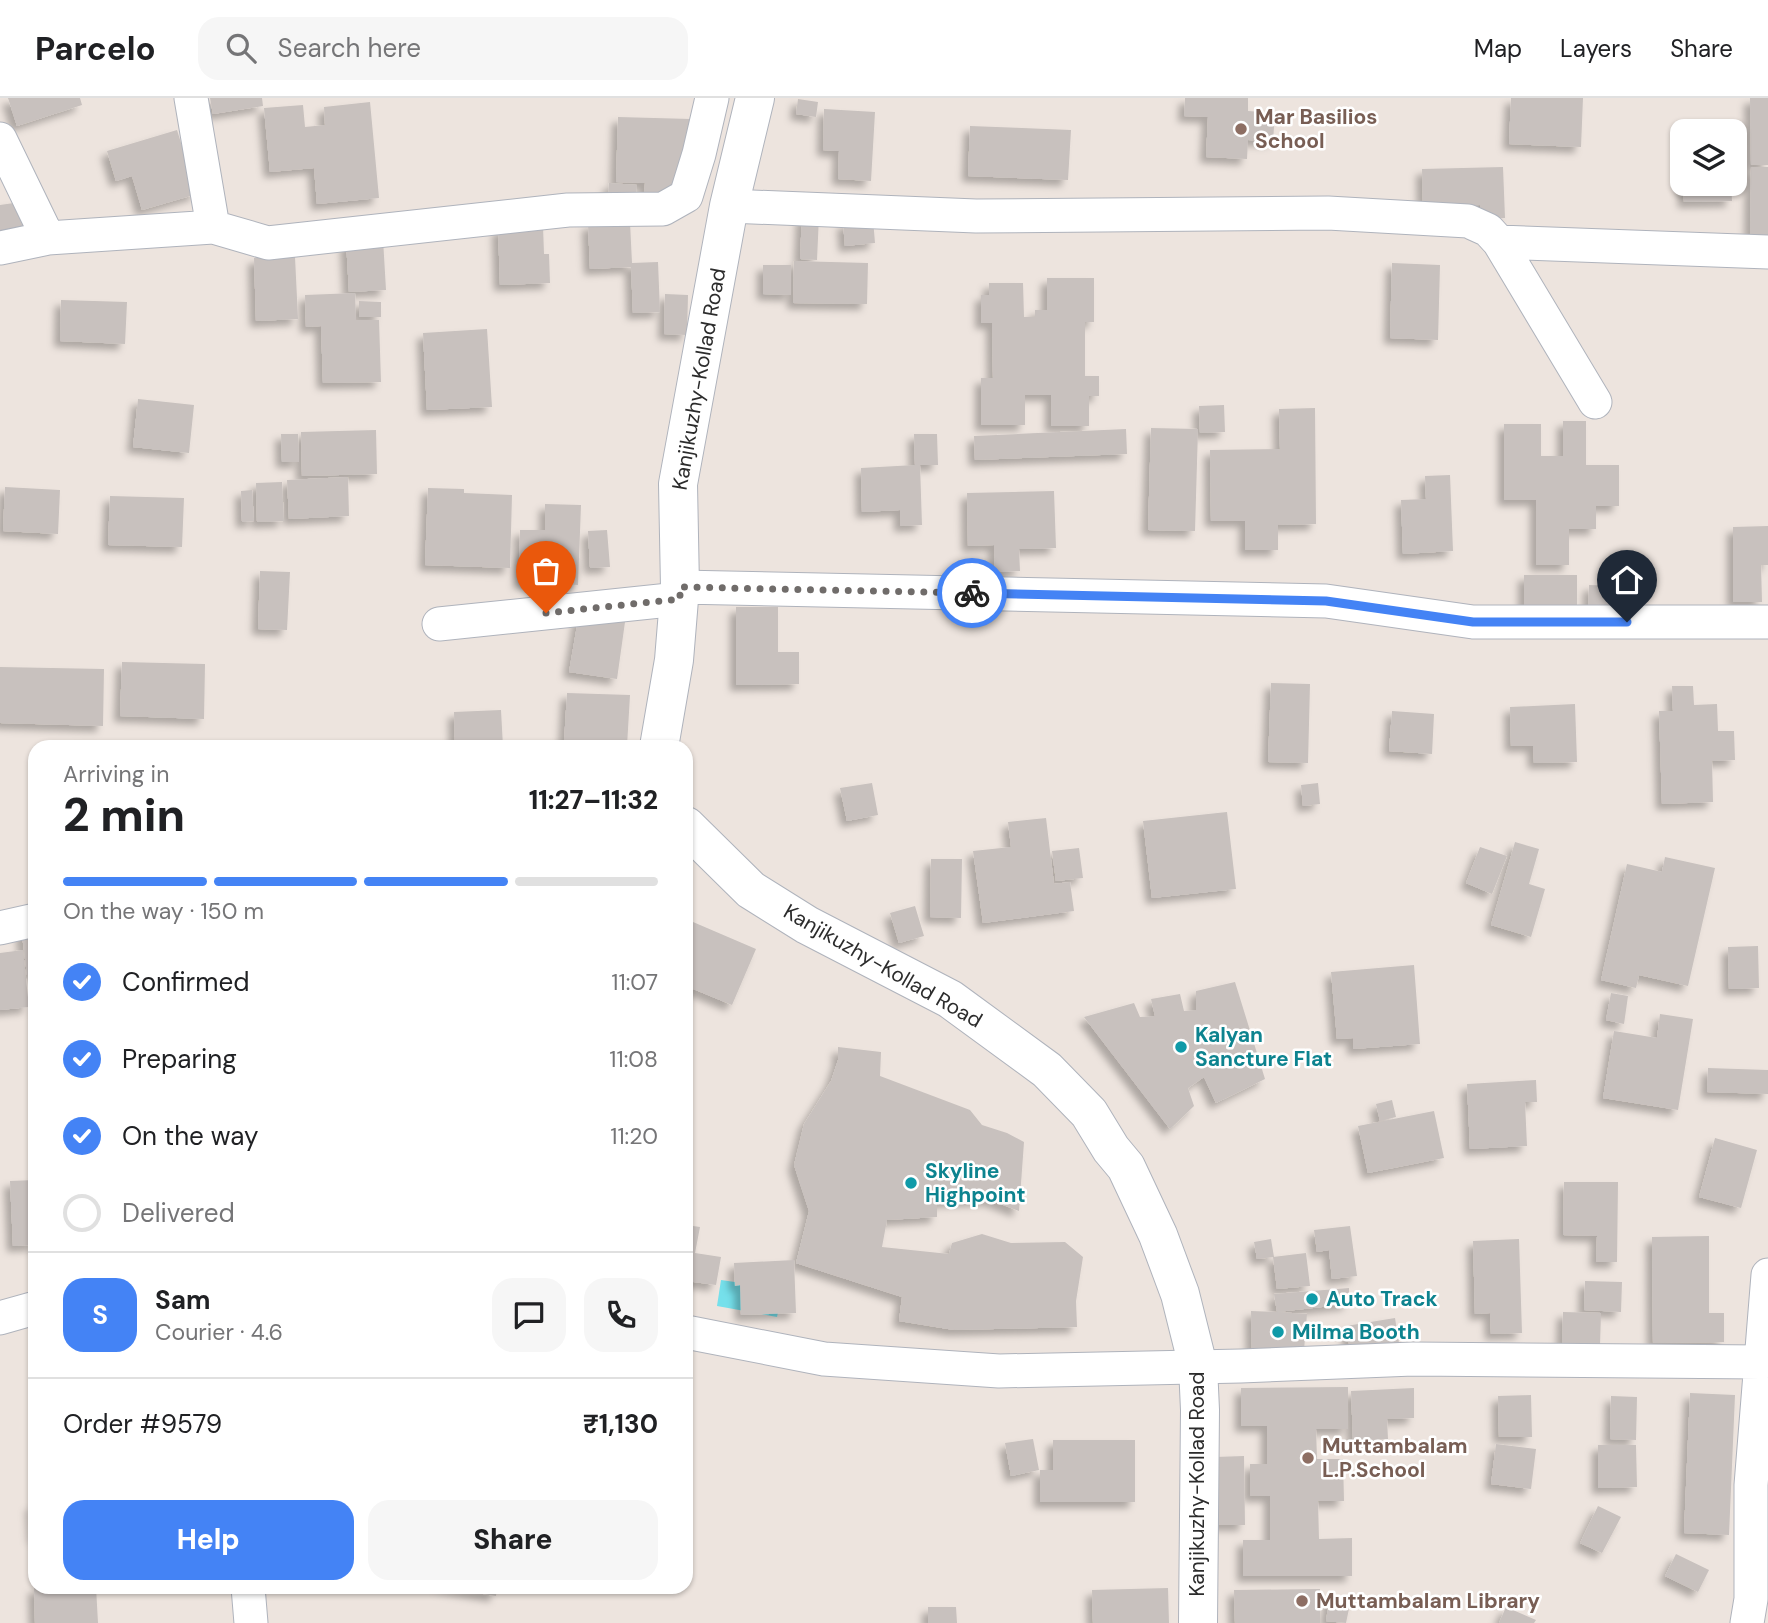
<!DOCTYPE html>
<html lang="en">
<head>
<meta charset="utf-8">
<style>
	body { margin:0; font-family:"DM Sans",sans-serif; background:#f6f6f6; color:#202124; height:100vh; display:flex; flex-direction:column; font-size:26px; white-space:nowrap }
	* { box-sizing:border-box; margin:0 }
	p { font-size:23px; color:#757577 }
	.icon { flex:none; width:38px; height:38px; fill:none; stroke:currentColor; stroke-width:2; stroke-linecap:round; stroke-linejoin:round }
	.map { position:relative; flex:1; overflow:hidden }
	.panel { position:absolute; left:28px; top:642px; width:665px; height:854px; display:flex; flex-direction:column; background:#fff; border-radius:21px; box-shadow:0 2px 5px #0004 }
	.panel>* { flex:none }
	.controls { position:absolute; left:1670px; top:21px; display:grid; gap:14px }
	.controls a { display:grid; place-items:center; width:77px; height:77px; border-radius:14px; background:#fff; box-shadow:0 2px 5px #0004; font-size:35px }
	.pin { position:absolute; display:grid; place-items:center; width:60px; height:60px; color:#fff; margin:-72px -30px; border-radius:50% 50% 50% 0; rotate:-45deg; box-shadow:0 0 7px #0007 }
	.pin .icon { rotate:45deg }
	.courier { position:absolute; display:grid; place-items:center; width:70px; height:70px; margin:-35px; border:5px solid #4483f5; border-radius:50%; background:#fff; color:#222; box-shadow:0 2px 9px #0007 }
	.overview em { font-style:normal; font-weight:800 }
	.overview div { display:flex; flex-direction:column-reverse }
	.overview { display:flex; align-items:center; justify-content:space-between; height:119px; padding:0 35px }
	h1 { font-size:46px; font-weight:800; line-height:52px }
	.bar { display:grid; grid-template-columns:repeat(4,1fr); gap:10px 7px; align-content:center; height:84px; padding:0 35px }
	.bar i { height:9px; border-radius:5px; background:#e0e0e0 }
	.bar .current { background:#4483f5 }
	.bar p { grid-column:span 4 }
	.line { display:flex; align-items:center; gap:18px; padding:0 35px; border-top:2px solid #e0e0e0 }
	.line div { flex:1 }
	.round { display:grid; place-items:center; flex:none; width:74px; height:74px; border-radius:21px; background:#f6f6f6 }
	ol { padding:0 35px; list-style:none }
	li { display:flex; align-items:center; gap:21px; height:77px }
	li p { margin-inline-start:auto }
	li .icon { padding:7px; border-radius:50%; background:#4483f5; color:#fff; stroke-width:4 }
	li:last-child { color:#757577 }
	li i { width:38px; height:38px; border:4px solid #e0e0e0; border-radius:50% }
	.action { display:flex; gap:14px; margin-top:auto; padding:14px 35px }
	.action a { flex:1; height:80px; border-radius:21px; background:#4483f5; color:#fff; font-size:28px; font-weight:800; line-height:80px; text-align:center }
	.action a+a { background:#f6f6f6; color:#202124 }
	header { display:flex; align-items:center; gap:42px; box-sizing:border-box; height:98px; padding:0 35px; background:#fff; border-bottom:2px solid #e0e0e0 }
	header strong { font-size:33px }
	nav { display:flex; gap:38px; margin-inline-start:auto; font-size:24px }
	.search { width:490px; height:63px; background:#f6f6f6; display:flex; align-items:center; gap:18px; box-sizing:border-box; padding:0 24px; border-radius:21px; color:#757577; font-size:26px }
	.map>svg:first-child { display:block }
	.water { fill:#75e0eb }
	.building { fill:#c8c1be; filter:url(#shadow) }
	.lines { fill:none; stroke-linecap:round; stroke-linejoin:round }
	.street-casing { stroke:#afb3bc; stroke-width:35 }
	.secondary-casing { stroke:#afb3bc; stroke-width:40 }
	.street { stroke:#fff; stroke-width:33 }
	.secondary { stroke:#fff; stroke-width:38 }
	.done { stroke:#706c6a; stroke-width:7; stroke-dasharray:0 12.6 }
	.route { stroke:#4483f5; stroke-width:9 }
	.education-dot { fill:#8d6e63; stroke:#fff; stroke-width:2.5 }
	.culture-dot { fill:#0f9aa8; stroke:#fff; stroke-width:2.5 }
	.labels { text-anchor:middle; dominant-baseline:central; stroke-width:5; stroke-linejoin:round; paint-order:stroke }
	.education-label { font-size:21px; font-weight:bold; fill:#785e54; stroke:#fff; text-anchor:start }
	.street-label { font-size:21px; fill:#2c2c2c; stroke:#fff }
	.culture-label { font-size:21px; font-weight:bold; fill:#0d838f; stroke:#fff; text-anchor:start }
</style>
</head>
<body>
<header>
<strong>Parcelo</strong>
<div class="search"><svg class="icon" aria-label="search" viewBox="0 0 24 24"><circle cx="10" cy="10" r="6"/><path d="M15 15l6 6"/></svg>Search here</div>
<nav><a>Map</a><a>Layers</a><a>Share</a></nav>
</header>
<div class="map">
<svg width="1768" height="1525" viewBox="0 0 1768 1525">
	<defs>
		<filter id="shadow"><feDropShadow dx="-6" dy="6" stdDeviation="3.5" flood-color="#0004"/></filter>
	</defs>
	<rect width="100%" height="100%" fill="#ede4de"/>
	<path class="water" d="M 721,1182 L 783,1191 L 777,1219 L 717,1208 Z"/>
	<path class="building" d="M 8,0 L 80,0 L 82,7 L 17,28 Z
		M 210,0 L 262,0 L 263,8 L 213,16 Z
		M 1185,0 L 1248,0 L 1248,13 L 1275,15 L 1273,43 L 1248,42 L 1247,61 L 1206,59 L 1208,19 L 1184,18 Z
		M 1511,0 L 1583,0 L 1581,49 L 1509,46 Z
		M 1750,0 L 1768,0 L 1768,67 L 1751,67 Z
		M 798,1 L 818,4 L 816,19 L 796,16 Z
		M 370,4 L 379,100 L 317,106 L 314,70 L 270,74 L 264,10 L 303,7 L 305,29 L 325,27 L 324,9 Z
		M 824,11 L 875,14 L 871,83 L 838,81 L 839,53 L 823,52 Z
		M 618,19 L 691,21 L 689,97 L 644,96 L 645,85 L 616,84 Z
		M 1729,23 L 1729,33 L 1682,33 L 1682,24 Z
		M 970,28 L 1071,32 L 1068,82 L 968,78 Z
		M 177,32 L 197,96 L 142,112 L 132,78 L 116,83 L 107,53 Z
		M 1503,69 L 1505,120 L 1480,121 L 1480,107 L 1423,109 L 1422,71 Z
		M 1751,69 L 1768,69 L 1768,138 L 1750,138 Z
		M 609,85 L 637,87 L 636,101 L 608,99 Z
		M 1683,86 L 1731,86 L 1732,103 L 1684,104 Z
		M 21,104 L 26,135 L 0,140 L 0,107 Z
		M 802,117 L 819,118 L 817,162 L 800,161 Z
		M 873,121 L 875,145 L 845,148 L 843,125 Z
		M 630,124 L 632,165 L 658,164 L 660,214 L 633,215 L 631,169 L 590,171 L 588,126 Z
		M 543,128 L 544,156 L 549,156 L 550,185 L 500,187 L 498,130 Z
		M 383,141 L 386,192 L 349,194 L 346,143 Z
		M 295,159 L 298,221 L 256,223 L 254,160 Z
		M 794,163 L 868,165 L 867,206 L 793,205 Z
		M 1392,165 L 1440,167 L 1438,242 L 1390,240 Z
		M 763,167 L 791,167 L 791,197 L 763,196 Z
		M 1047,180 L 1094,180 L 1094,224 L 1085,224 L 1085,278 L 1099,278 L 1099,298 L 1089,298 L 1089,328 L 1051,328 L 1051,297 L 1025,297 L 1025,327 L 981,327 L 981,280 L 993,280 L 992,225 L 981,225 L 981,197 L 989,197 L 989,185 L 1023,185 L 1024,219 L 1035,219 L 1035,212 L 1047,212 Z
		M 355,195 L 356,222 L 379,222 L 381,284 L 323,285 L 321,228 L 306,229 L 305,197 Z
		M 665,196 L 688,197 L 687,237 L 664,236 Z
		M 61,202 L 127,204 L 125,246 L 60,243 Z
		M 359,203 L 381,204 L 381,219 L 359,219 Z
		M 487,231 L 492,309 L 427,312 L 423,235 Z
		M 138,301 L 194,307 L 189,355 L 133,349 Z
		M 1224,307 L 1225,334 L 1200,335 L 1199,308 Z
		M 1315,310 L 1316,426 L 1278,427 L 1278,452 L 1245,452 L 1245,423 L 1211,423 L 1210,352 L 1280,351 L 1279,311 Z
		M 1563,323 L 1586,323 L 1586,367 L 1619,367 L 1619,408 L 1596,408 L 1596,431 L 1569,431 L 1569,467 L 1536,467 L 1536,402 L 1504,402 L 1504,326 L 1541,326 L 1541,358 L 1563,358 Z
		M 1151,330 L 1198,331 L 1195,433 L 1148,432 Z
		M 1126,331 L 1127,356 L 975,362 L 974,338 Z
		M 376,332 L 377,376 L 302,378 L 301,334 Z
		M 281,336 L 298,336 L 299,364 L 282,364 Z
		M 914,336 L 937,336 L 938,367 L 920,367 L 922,427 L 900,428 L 900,412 L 862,414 L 861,370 L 915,367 Z
		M 1450,377 L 1453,453 L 1403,456 L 1401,402 L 1426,401 L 1425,378 Z
		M 348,379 L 349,418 L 289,421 L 287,382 Z
		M 282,384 L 284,423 L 257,424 L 256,385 Z
		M 5,389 L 60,392 L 58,436 L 3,433 Z
		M 428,390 L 464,391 L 464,395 L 512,397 L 510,470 L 425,467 Z
		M 252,392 L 254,423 L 242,424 L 241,393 Z
		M 1054,393 L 1056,450 L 1019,451 L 1020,473 L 995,474 L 994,447 L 968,448 L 967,395 Z
		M 110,398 L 184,400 L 182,449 L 108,447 Z
		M 545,406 L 581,407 L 578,487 L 519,485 L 520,432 L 545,432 Z
		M 1768,428 L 1768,467 L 1761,467 L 1762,504 L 1733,504 L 1733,429 Z
		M 607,432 L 610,469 L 590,470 L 588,433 Z
		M 260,473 L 290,474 L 287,532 L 258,531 Z
		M 1524,477 L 1577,477 L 1577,507 L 1524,508 Z
		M 1589,487 L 1616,488 L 1615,519 L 1588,518 Z
		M 736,509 L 778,509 L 778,554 L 799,554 L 799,586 L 736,587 Z
		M 579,516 L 625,524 L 617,581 L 569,574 Z
		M 122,564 L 205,566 L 204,621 L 120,618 Z
		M 0,569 L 104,571 L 103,628 L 0,625 Z
		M 1271,585 L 1310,586 L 1308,665 L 1268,664 Z
		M 1672,588 L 1693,588 L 1694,607 L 1717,606 L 1718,633 L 1734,633 L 1735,662 L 1712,663 L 1713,704 L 1662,706 L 1659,613 L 1673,613 Z
		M 567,595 L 630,597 L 627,648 L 564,645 Z
		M 1575,606 L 1577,664 L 1534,665 L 1533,648 L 1511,648 L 1510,609 Z
		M 501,612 L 503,649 L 455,649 L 454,614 Z
		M 1392,613 L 1434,616 L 1432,656 L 1389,653 Z
		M 872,685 L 878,717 L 847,723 L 840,690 Z
		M 1318,685 L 1320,706 L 1303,708 L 1301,687 Z
		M 1227,714 L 1236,791 L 1152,800 L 1143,723 Z
		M 1046,720 L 1054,786 L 1070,784 L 1074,813 L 983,825 L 973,753 L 1011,749 L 1008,724 Z
		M 1515,744 L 1539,751 L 1529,786 L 1545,791 L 1531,839 L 1491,827 Z
		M 1480,749 L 1507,758 L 1492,796 L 1466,785 Z
		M 1079,750 L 1083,780 L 1056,783 L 1052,753 Z
		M 1665,759 L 1715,770 L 1688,888 L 1639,877 L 1636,890 L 1601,882 L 1627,766 L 1662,774 Z
		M 931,761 L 962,761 L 961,820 L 930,819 Z
		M 915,808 L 924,838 L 899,845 L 890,815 Z
		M 686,821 L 756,851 L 732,907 L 686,888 Z
		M 35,827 L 35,876 L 27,877 L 21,829 Z
		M 1758,848 L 1759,890 L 1729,891 L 1728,849 Z
		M 23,852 L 29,909 L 0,912 L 0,855 Z
		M 1414,867 L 1420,946 L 1353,951 L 1353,940 L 1337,941 L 1331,874 Z
		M 1235,884 L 1265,981 L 1216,1005 L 1204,979 L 1188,990 L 1194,1008 L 1170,1031 L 1084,919 L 1134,905 L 1140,919 L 1155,918 L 1151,901 L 1180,896 L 1184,913 L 1196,912 L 1196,893 Z
		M 1611,895 L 1628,898 L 1624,926 L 1606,922 Z
		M 1660,916 L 1693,921 L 1678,1012 L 1603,1000 L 1614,933 L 1657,940 Z
		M 838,949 L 881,954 L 880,978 L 970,1012 L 982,1027 L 1007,1035 L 1024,1044 L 1019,1113 L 990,1102 L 937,1104 L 937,1119 L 887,1122 L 882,1149 L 949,1156 L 952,1145 L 982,1136 L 1011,1145 L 1065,1144 L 1083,1159 L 1076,1203 L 1077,1229 L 954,1232 L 899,1223 L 902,1199 L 796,1165 L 809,1113 L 794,1067 L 804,1026 L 831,983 L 838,962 Z
		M 1708,970 L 1768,972 L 1768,996 L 1707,994 Z
		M 1536,982 L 1537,1004 L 1525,1004 L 1527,1048 L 1470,1051 L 1467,986 Z
		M 1392,1002 L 1396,1019 L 1380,1023 L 1376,1006 Z
		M 1434,1013 L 1444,1060 L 1368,1075 L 1358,1028 Z
		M 1715,1040 L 1757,1052 L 1741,1110 L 1699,1099 Z
		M 35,1082 L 35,1147 L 13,1148 L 10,1083 Z
		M 1564,1084 L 1618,1084 L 1617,1164 L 1596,1164 L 1597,1138 L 1563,1137 Z
		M 686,1127 L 700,1129 L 695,1155 L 721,1159 L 716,1187 L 686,1183 Z
		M 1350,1128 L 1357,1178 L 1332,1181 L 1329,1152 L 1317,1154 L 1314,1132 Z
		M 1709,1138 L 1709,1215 L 1724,1215 L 1724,1244 L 1653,1245 L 1652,1139 Z
		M 1271,1141 L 1274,1159 L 1257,1161 L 1254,1144 Z
		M 1519,1141 L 1522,1235 L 1491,1236 L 1490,1215 L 1475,1216 L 1473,1143 Z
		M 1306,1155 L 1310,1188 L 1277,1191 L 1273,1159 Z
		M 794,1162 L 796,1215 L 741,1217 L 740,1187 L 735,1188 L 734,1165 Z
		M 1585,1183 L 1622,1184 L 1621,1214 L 1584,1212 Z
		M 1349,1190 L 1349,1206 L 1277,1214 L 1307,1216 L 1304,1252 L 1252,1258 L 1251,1213 L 1277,1214 L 1274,1196 Z
		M 1563,1214 L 1601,1215 L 1600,1247 L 1562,1246 Z
		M 1395,1220 L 1400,1251 L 1351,1258 L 1346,1228 Z
		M 1348,1289 L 1348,1331 L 1316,1331 L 1317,1361 L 1343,1361 L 1344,1403 L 1318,1403 L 1319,1441 L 1352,1440 L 1352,1478 L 1243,1478 L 1243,1442 L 1270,1442 L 1270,1398 L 1250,1398 L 1250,1366 L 1267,1366 L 1267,1328 L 1241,1328 L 1241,1290 Z
		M 1414,1290 L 1414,1320 L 1387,1321 L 1388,1341 L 1353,1342 L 1351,1293 Z
		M 1690,1295 L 1735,1297 L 1729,1437 L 1684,1435 Z
		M 1531,1297 L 1532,1339 L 1499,1339 L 1498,1298 Z
		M 1611,1298 L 1637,1299 L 1636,1342 L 1610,1341 Z
		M 1033,1341 L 1039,1372 L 1011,1378 L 1005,1345 Z
		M 1053,1342 L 1135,1342 L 1135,1404 L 1040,1404 L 1040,1372 L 1053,1372 Z
		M 1496,1346 L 1536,1351 L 1531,1391 L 1491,1386 Z
		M 1598,1347 L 1636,1347 L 1637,1389 L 1598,1390 Z
		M 1244,1358 L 1245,1427 L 1215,1427 L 1215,1359 Z
		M 31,1406 L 35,1406 L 35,1440 L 33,1440 Z
		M 1598,1408 L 1621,1419 L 1602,1455 L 1580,1445 Z
		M 1676,1456 L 1709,1472 L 1698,1494 L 1665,1478 Z
		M 34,1489 L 96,1489 L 98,1525 L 35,1525 Z
		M 438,1489 L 497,1489 L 496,1498 Z
		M 1168,1490 L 1169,1525 L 1093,1525 L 1092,1492 Z
		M 1320,1491 L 1320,1525 L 1235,1525 L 1234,1492 Z
		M 1330,1497 L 1351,1501 L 1346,1525 L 1326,1523 Z
		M 928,1509 L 956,1509 L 957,1525 L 928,1525 Z
		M 1506,1509 L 1536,1522 L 1534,1525 L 1499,1525 Z"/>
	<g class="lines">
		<defs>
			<path id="street" d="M 191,0 L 213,129
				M 0,41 L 48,140
				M 729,108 L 976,118 L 1328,115 L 1468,123 L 1488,132 L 1499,144 L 1595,304
				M 1499,144 L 1768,154
				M 0,150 L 48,140 L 213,129 L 268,145 L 568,112 L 663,111 L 686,98 L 699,56 L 712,0
				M 680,489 L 1326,503 L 1473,524 L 1768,524
				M 439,526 L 679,501
				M 0,830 L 35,822
				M 0,1220 L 35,1210
				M 686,1234 L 824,1261 L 999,1273 L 1241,1268 L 1413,1261 L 1761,1264
				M 248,1489 L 251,1525
				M 1747,1525 L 1751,1501 L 1751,1387 L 1768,1177"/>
			<path id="secondary" d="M 659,649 L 674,562 L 680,489 L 678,386 L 729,108 L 755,0
				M 686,728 L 751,792 L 807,827 L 950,901 L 1047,972 L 1089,1015 L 1111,1051 L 1126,1069 L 1158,1137 L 1180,1196 L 1198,1268 L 1200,1312 L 1198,1525"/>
		</defs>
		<use href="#street" class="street-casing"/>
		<use href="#secondary" class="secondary-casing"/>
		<use href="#street" class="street"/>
		<use href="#secondary" class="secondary"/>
	</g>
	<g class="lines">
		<path class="done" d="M 546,515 L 680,501 L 680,489 L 972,495"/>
		<path class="route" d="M 972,495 L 1326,503 L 1473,524 L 1627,524"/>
	</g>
	<g class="education-dot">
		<circle cx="1241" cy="31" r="7"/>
		<circle cx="1308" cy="1360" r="7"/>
		<circle cx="1302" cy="1503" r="7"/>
	</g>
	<g class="culture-dot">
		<circle cx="1181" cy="949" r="7"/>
		<circle cx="911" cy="1085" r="7"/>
		<circle cx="1312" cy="1201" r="7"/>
		<circle cx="1278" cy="1234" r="7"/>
	</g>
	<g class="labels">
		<g class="education-label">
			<text x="1255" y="19">Mar Basilios<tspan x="1255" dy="24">School</tspan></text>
			<text x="1322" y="1348">Muttambalam<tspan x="1322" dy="24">L.P.School</tspan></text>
			<text x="1316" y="1503">Muttambalam Library</text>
		</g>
		<g class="street-label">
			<text transform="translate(699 281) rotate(-80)">Kanjikuzhy-Kollad Road</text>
			<text transform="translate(883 868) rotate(30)">Kanjikuzhy-Kollad Road</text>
			<text transform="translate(1197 1386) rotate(-90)">Kanjikuzhy-Kollad Road</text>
		</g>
		<g class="culture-label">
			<text x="1195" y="937">Kalyan<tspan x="1195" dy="24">Sancture Flat</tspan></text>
			<text x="925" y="1073">Skyline<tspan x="925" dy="24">Highpoint</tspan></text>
			<text x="1326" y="1201">Auto Track</text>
			<text x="1292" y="1234">Milma Booth</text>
		</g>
	</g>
</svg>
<div class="controls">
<a><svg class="icon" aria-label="layers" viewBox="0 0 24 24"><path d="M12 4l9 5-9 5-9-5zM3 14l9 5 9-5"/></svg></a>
</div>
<div class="pin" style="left:546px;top:515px;background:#ea580c"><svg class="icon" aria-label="bag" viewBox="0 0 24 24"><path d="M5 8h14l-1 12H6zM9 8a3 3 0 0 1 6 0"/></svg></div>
<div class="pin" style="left:1627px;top:524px;background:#1f2937"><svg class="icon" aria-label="home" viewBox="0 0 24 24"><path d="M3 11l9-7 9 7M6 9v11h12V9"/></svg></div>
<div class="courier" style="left:972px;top:495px"><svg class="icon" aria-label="bike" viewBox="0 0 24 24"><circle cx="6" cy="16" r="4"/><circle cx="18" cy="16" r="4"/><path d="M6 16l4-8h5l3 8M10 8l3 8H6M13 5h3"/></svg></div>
<section class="panel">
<div class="overview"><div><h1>2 min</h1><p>Arriving in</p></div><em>11:27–11:32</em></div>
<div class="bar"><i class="current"></i><i class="current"></i><i class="current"></i><i></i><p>On the way · 150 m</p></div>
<ol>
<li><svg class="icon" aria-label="check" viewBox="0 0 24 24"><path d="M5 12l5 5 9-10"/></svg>Confirmed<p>11:07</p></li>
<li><svg class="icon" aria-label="check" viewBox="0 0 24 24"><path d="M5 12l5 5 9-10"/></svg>Preparing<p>11:08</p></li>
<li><svg class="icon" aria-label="check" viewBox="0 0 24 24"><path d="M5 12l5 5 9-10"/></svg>On the way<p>11:20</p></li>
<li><i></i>Delivered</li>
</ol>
<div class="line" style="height:126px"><b class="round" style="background:#4483f5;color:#fff">S</b><div><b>Sam</b><p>Courier · 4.6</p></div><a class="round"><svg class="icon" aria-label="chat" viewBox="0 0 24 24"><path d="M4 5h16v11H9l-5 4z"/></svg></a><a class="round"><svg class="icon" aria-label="phone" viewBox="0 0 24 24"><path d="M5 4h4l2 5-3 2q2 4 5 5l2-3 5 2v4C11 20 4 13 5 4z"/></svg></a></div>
<div class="line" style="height:91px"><div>Order #9579</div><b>₹1,130</b></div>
<div class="action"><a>Help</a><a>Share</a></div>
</section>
</div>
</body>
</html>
